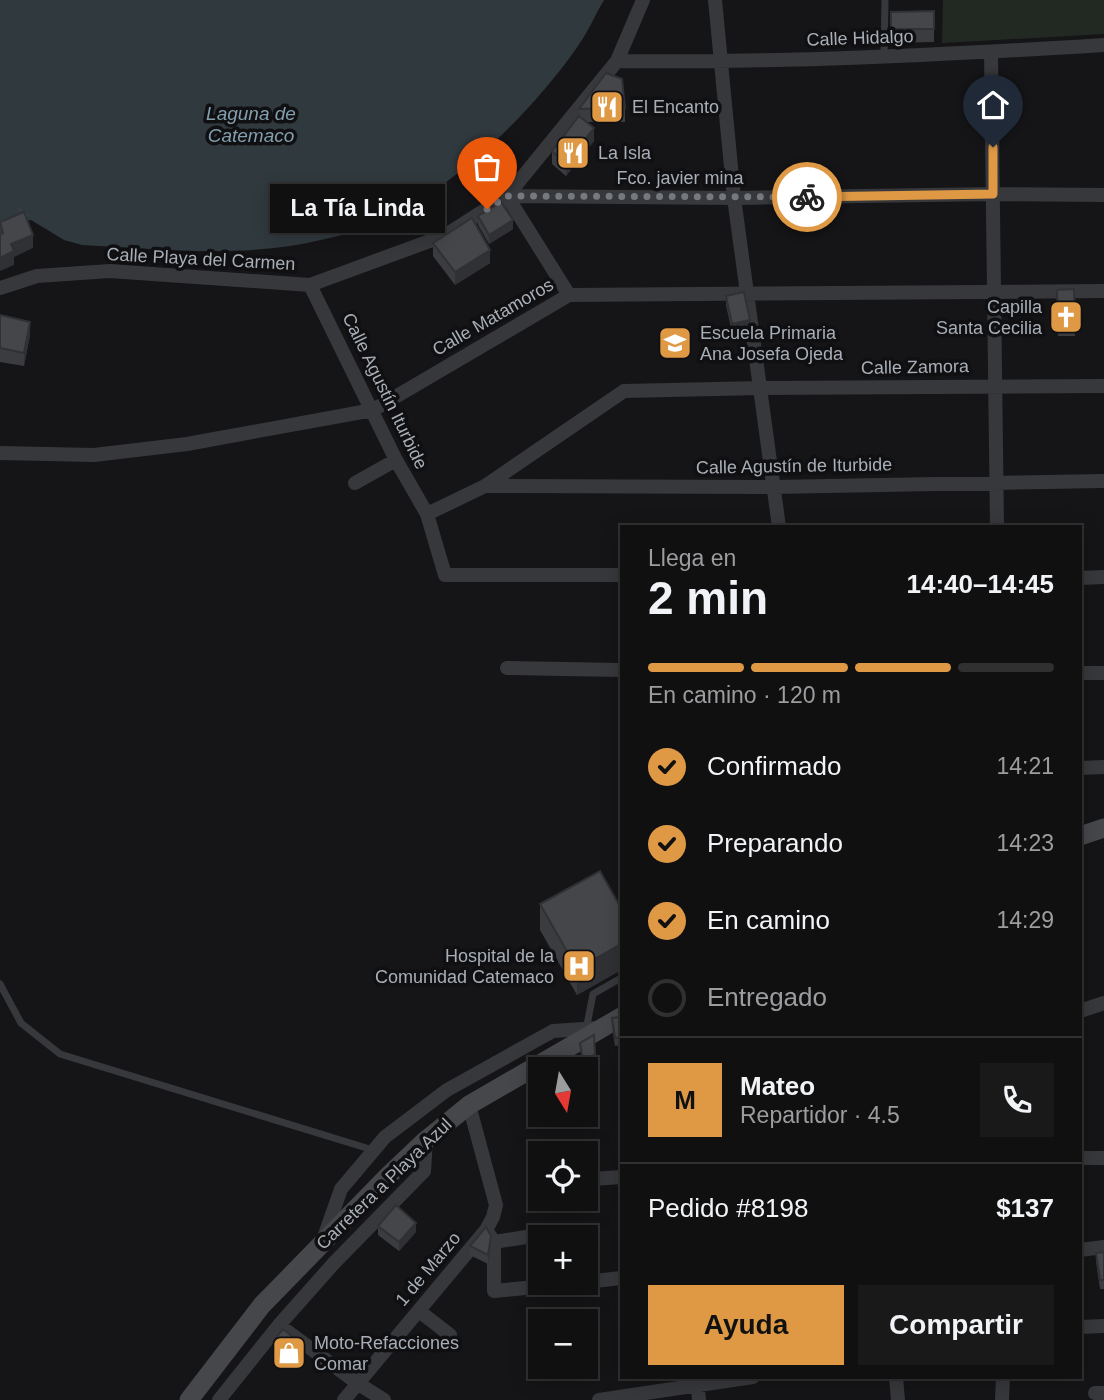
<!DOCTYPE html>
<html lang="es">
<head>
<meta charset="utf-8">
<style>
	body { margin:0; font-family:Arial,sans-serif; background:#19191a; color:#f1f3f6; height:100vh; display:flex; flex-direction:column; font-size:26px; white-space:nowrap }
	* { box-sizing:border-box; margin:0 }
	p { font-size:23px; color:#9c9d9f }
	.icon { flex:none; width:38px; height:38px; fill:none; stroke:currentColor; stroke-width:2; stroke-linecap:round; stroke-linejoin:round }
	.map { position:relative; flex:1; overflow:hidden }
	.details { position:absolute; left:620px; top:525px; width:462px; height:854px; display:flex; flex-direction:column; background:#101011; border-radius:0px; box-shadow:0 4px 18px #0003,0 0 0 2px #303031 }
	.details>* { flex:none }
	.needle { width:46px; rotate:169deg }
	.fabs { position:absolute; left:528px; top:1057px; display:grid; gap:14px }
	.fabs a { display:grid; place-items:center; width:70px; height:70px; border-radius:0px; background:#101011; box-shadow:0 4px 18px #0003,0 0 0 2px #303031; font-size:35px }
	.pin { position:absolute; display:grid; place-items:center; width:60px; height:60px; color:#fff; margin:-72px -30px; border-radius:50% 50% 50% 0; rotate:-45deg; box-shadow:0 0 7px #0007 }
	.pin .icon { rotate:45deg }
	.courier { position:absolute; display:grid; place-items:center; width:70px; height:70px; margin:-35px; border:5px solid #df9945; border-radius:50%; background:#fff; color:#222; box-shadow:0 2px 9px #0007 }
	.bubble { position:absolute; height:49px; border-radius:0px; background:#101011; box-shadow:0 4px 18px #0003,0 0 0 2px #303031; font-size:23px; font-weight:800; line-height:49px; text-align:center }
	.headline em { font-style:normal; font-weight:800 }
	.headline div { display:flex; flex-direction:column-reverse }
	.headline { display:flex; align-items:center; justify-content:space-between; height:119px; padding:0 28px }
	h1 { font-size:46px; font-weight:800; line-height:52px }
	.bar { display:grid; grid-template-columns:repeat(4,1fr); gap:10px 7px; align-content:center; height:84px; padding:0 28px }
	.bar i { height:9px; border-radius:5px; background:#303031 }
	.bar .active { background:#df9945 }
	.bar p { grid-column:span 4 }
	.line { display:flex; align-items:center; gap:18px; padding:0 28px; border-top:2px solid #303031 }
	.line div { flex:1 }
	.round { display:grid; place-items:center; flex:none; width:74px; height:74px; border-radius:0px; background:#19191a }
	ol { padding:0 28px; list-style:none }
	li { display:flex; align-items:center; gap:21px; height:77px }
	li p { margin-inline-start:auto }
	li .icon { padding:7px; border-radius:50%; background:#df9945; color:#111; stroke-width:4 }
	li:last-child { color:#9c9d9f }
	li i { width:38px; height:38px; border:4px solid #303031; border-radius:50% }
	.action { display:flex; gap:14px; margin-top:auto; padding:14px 28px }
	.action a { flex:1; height:80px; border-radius:0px; background:#df9945; color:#111; font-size:28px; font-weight:800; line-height:80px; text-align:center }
	.action a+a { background:#19191a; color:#f1f3f6 }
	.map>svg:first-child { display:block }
	.green { fill:#222922 }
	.water { fill:#30393e }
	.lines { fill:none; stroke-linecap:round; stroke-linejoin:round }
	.path { stroke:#3d3f42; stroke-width:2.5; stroke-dasharray:3.5 5; stroke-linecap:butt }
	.lane { stroke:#37383b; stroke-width:7 }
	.street { stroke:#37383b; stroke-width:14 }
	.secondary { stroke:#45474b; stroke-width:19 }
	.wall { fill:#3a3c40 }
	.shaded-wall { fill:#303134 }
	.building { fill:#44464a; stroke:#303134; stroke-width:2 }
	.done { stroke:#75787e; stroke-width:7; stroke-dasharray:0 12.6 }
	.route { stroke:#df9945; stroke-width:9 }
	.labels { text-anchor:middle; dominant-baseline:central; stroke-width:7; stroke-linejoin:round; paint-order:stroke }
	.street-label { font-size:18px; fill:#a8aeb6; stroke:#101012 }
	.poi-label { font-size:18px; fill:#a8aeb6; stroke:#101012; text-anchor:start }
	.water-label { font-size:19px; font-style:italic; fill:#839ead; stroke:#101012 }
</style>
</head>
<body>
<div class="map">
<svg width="1104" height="1400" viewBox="0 0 1104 1400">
	<rect width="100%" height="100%" fill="#151517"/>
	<path class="green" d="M 943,0 L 1104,0 L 1104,34 L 942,43 Z"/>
	<path class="water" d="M 0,0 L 604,0 C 595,15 588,32 578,46 C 530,115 453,189 376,224 C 361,231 342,235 325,239 C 246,259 162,249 82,245 L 64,240 L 31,220 L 22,222 L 0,235 Z"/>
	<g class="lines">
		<path class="path" d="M 19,208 L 31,220"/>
		<path class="lane" d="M 884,56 L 885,0
			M 0,984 L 21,1023 L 60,1054 L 373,1150
			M 586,1030 L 593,994 L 621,978"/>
		<path class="street" d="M 715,0 L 734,198 L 779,527
			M 991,52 L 997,527
			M 617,61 C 780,63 942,55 1104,45
			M 507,196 L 734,198 L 994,194 L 1104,195
			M 507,196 L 569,295
			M 310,285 L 396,460 L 427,514 L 445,575 L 621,575
			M 0,288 L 37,276 L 110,271 L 310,285 L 446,235 L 507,196 L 617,61 L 643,0
			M 0,453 L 94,455 L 187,444 L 373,410 L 569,295 L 1104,291
			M 355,483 L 396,460
			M 486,486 L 773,487 L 1104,481
			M 427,514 L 485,486 L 624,391 L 761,388 L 1104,386
			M 1080,578 L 1104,577
			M 507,668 L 621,670
			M 1080,673 L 1104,673
			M 1080,768 L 1104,767
			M 1080,1011 L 1104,1003
			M 1080,1158 L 1104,1158
			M 592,1179 L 621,1177
			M 486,1230 L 494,1242 L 494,1291 L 577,1283
			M 323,1240 L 341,1189 L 385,1137 L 447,1090 L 553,1031 L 599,1028
			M 494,1242 L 552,1233
			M 1080,1250 L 1104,1247
			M 586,1282 L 621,1278
			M 419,1311 L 450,1335
			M 279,1325 L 357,1383 L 384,1400
			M 1080,1327 L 1104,1326
			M 697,1377 L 699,1400
			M 896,1377 L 898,1400
			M 1095,1393 L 1104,1393
			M 219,1400 L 279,1325 L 334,1263 L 424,1171 L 426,1140
			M 344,1400 L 486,1230 L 493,1217 L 496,1205 L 469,1105
			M 599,1400 L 753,1377
			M 1002,1400 L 1003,1377"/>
		<path class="secondary" d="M 1080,836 L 1104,828
			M 189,1400 L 262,1305 L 388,1176 L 426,1140 L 469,1105 L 621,1017"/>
	</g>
	<path class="wall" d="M 934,11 L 934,42 L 891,43 L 891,12 Z
		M 625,108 L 625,122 L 586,122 L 594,141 L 566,176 L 552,164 L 552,151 L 579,117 L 579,109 Z
		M 478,216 L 513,229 L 489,244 L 478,225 Z
		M 433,243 L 490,263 L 455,285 L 433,256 Z
		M 1074,289 L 1075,336 L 1058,336 L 1057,290 Z
		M 726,296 L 750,329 L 732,333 L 726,305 Z
		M 0,315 L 30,335 L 24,366 L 0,362 Z
		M 540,904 L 621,908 L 621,970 L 577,995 L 540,930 Z
		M 621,1017 L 621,1045 L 615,1046 L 612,1027 L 612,1018 Z
		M 378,1226 L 416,1232 L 399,1251 L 378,1235 Z
		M 491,1245 L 488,1264 L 470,1255 L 470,1246 Z
		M 1104,1252 L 1104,1289 L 1100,1289 L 1096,1262 L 1096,1253 Z
		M 273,1342 L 305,1356 L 295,1369 L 273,1351 Z"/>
	<path class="shaded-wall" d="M 594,128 L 594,141 L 566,176 L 566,163 Z
		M 513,220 L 513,229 L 489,244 L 489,235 Z
		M 33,235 L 33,248 L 14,257 L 14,265 L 0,271 L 0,258 L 11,244 Z
		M 490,250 L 490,263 L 455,285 L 455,272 Z
		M 750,320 L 750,329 L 732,333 L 732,324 Z
		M 30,322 L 30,335 L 24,366 L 24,353 Z
		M 621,944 L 621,970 L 577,995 L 577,969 Z
		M 595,1054 L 595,1063 L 586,1069 L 583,1069 L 583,1062 Z
		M 416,1223 L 416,1232 L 399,1251 L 399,1242 Z
		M 491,1236 L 491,1245 L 488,1264 L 488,1255 Z
		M 305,1347 L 305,1356 L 295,1369 L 295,1360 Z"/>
	<path class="building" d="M 934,11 L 934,29 L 891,29 L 891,12 Z
		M 606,73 L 622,79 L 625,108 L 579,109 Z
		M 579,116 L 594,128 L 566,163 L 552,151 Z
		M 501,202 L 513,220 L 489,235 L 478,216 Z
		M 24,212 L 33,235 L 11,244 L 14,251 L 0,258 L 0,234 L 3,233 L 0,222 Z
		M 472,218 L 490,250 L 455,272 L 433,243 Z
		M 1074,289 L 1075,327 L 1058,327 L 1057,290 Z
		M 744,292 L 750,320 L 732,324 L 726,296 Z
		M 0,315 L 30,322 L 24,353 L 0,348 Z
		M 600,871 L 621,908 L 621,944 L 577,969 L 540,904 Z
		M 621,1017 L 621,1037 L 615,1038 L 612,1018 Z
		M 594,1035 L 595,1054 L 583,1062 L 580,1043 Z
		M 396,1205 L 416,1223 L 399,1242 L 378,1226 Z
		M 486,1227 L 491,1236 L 488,1255 L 470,1246 Z
		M 1104,1252 L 1104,1280 L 1100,1280 L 1096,1253 Z
		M 283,1329 L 305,1347 L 295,1360 L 273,1342 Z"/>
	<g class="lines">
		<path class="done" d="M 487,209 L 507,196 L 807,197"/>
		<path class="route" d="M 807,197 L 993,194 L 993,147"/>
	</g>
	<defs>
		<symbol id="restaurant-square" viewBox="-11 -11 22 22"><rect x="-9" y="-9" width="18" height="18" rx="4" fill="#df9945" stroke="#101012"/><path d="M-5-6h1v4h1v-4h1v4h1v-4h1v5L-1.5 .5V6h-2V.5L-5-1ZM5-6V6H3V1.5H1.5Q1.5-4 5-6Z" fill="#fff"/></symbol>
		<symbol id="church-square" viewBox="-11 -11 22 22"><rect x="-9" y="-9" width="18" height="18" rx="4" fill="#df9945" stroke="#101012"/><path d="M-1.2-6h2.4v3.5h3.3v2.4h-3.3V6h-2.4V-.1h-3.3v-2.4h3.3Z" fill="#fff"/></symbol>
		<symbol id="school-square" viewBox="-11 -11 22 22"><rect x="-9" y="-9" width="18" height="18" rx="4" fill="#df9945" stroke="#101012"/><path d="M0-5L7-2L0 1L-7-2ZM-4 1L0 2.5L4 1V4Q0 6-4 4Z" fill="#fff"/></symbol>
		<symbol id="hospital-square" viewBox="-11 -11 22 22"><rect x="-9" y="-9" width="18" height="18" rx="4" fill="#df9945" stroke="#101012"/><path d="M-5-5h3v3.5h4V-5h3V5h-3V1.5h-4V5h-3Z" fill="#fff"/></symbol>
		<symbol id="shop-square" viewBox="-11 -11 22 22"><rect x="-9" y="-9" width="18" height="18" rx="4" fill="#df9945" stroke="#101012"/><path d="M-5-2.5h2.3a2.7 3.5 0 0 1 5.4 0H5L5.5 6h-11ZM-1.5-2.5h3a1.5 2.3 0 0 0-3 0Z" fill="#fff"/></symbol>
	</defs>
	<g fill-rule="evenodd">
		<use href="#restaurant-square" x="588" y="88" width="38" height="38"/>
		<use href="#restaurant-square" x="554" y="134" width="38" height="38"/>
		<use href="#church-square" x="1047" y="298" width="38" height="38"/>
		<use href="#school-square" x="656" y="324" width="38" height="38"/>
		<use href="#hospital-square" x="560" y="947" width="38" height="38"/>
		<use href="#shop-square" x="270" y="1334" width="38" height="38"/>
	</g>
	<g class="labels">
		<g class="street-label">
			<text transform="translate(860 38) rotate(-2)">Calle Hidalgo</text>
			<text x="680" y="178">Fco. javier mina</text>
			<text transform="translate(201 259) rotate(3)">Calle Playa del Carmen</text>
			<text transform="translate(493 317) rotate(-30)">Calle Matamoros</text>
			<text transform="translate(915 367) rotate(-1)">Calle Zamora</text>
			<text transform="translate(385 391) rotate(64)">Calle Agustín Iturbide</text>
			<text transform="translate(794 466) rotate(-1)">Calle Agustín de Iturbide</text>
			<text transform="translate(384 1184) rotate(-44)">Carretera a Playa Azul</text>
			<text transform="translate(428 1269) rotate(-50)">1 de Marzo</text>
		</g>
		<g class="poi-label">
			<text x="632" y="107">El Encanto</text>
			<text x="598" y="153">La Isla</text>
			<text x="1042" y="307" text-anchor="end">Capilla<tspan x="1042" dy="21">Santa Cecilia</tspan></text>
			<text x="700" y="333">Escuela Primaria<tspan x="700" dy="21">Ana Josefa Ojeda</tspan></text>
			<text x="554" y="956" text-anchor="end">Hospital de la<tspan x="554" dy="21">Comunidad Catemaco</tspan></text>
			<text x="314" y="1343">Moto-Refacciones<tspan x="314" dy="21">Comar</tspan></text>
		</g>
		<g class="water-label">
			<text x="251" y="113">Laguna de<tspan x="251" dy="22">Catemaco</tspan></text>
		</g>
	</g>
</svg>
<div class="fabs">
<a><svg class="needle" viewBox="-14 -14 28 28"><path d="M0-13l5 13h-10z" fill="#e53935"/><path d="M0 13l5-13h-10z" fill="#9c9d9f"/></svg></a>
<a><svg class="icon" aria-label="locate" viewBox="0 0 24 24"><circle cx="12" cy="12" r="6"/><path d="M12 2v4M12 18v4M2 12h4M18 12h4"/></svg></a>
<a>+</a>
<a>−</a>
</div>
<div class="pin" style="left:487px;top:209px;background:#ea580c"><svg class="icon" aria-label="bag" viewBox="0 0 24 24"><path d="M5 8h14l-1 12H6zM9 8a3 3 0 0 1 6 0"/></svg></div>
<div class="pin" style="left:993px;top:147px;background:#1f2937"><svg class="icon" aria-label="home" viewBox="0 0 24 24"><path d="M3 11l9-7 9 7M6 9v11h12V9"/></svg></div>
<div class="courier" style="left:807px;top:197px"><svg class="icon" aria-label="bike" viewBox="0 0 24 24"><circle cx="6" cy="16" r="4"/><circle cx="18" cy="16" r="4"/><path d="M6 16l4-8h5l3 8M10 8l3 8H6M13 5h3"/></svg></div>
<div class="bubble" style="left:270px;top:184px;width:175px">La Tía Linda</div>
<section class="details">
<div class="headline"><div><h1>2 min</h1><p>Llega en</p></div><em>14:40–14:45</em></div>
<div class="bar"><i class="active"></i><i class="active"></i><i class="active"></i><i></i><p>En camino · 120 m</p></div>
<ol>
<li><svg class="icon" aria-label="check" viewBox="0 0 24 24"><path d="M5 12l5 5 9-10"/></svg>Confirmado<p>14:21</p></li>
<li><svg class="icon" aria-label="check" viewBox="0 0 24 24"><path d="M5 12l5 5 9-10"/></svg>Preparando<p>14:23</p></li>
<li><svg class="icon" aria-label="check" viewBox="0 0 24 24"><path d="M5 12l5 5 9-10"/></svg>En camino<p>14:29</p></li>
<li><i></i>Entregado</li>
</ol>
<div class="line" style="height:126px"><b class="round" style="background:#df9945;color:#111">M</b><div><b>Mateo</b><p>Repartidor · 4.5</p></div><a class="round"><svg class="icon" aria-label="phone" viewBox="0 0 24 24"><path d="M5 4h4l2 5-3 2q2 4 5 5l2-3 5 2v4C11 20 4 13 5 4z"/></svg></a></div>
<div class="line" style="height:91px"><div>Pedido #8198</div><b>$137</b></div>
<div class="action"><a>Ayuda</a><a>Compartir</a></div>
</section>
</div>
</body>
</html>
